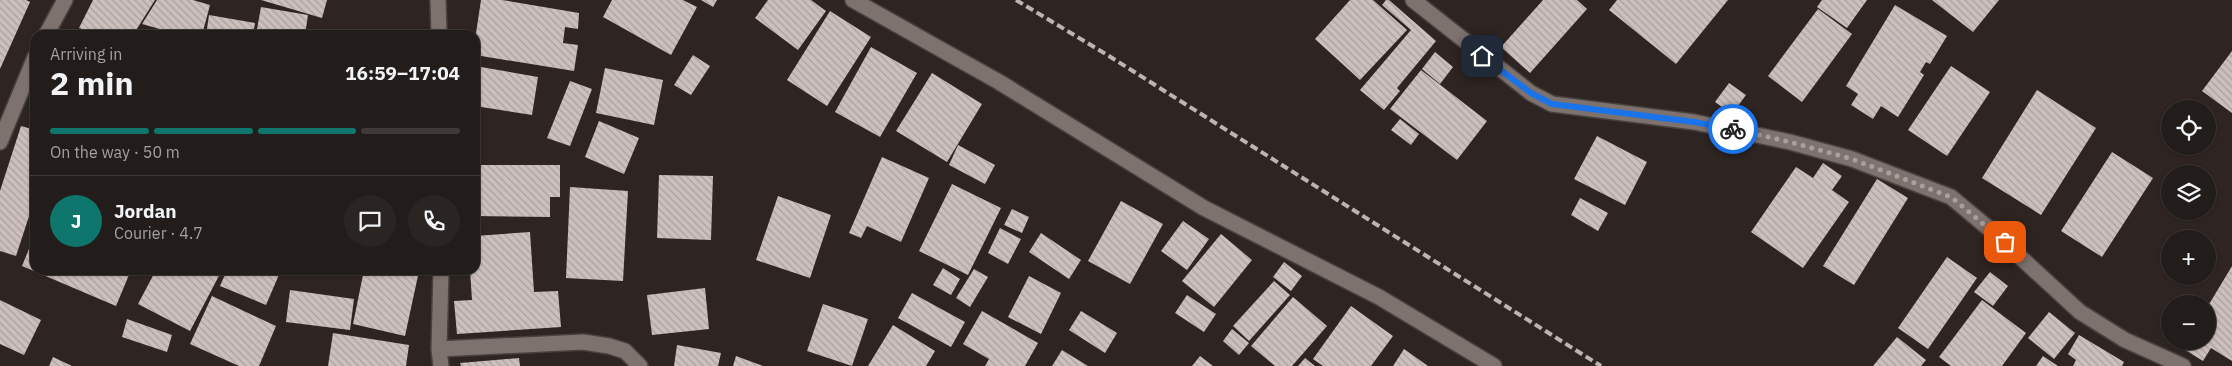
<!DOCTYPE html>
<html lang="en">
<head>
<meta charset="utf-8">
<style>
	body { margin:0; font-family:"IBM Plex Sans",sans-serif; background:#2a2523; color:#f1f3f6; height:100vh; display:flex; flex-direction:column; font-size:19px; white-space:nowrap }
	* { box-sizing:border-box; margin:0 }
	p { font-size:16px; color:#a2a1a2 }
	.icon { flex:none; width:28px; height:28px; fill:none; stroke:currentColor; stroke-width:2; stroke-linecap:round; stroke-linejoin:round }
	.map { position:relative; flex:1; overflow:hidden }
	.details { position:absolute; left:30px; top:30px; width:450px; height:245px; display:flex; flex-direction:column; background:#221c1a; border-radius:15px; box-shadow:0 1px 4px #0004,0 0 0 1px #3f3a39 }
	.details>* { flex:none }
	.tools { position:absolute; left:2161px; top:100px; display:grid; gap:10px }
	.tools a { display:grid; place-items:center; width:55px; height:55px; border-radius:50%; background:#221c1a; box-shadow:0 1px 4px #0004,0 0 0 1px #3f3a39; font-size:25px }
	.pin { position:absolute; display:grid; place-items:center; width:42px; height:42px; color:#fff; margin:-21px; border-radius:10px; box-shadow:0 2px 8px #0006 }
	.courier { position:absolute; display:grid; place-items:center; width:50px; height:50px; margin:-25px; border:4px solid #1a73e8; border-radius:50%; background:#fff; color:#222; box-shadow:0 1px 6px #0007 }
	.summary em { font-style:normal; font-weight:700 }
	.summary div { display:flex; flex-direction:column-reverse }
	.summary { display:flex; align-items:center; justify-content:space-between; height:85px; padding:0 20px }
	h1 { font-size:32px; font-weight:700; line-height:38px }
	.bar { display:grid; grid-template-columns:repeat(4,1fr); gap:8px 5px; align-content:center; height:60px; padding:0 20px }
	.bar i { height:6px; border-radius:4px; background:#3f3a39 }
	.bar .active { background:#0f766e }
	.bar p { grid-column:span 4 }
	.line { display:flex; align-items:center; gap:12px; padding:0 20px; border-top:1px solid #3f3a39 }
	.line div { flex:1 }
	.round { display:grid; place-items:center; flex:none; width:52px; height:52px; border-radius:26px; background:#2a2523 }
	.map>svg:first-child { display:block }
	.building { fill:url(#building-back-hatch) }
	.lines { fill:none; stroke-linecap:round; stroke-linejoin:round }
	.minor-casing { stroke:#49413e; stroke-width:18 }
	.minor { stroke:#7e726e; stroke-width:15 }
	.rail { stroke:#bcb4b2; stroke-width:4; stroke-dasharray:8 4; stroke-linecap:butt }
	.done { stroke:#a8a09e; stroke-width:5; stroke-dasharray:0 9 }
	.route { stroke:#1a73e8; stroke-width:6 }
</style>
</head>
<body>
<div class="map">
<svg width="2232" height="366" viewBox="0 0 2232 366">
	<defs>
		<pattern id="building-back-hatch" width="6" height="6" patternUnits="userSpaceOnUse" patternTransform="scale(1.25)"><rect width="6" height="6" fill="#ccbfbc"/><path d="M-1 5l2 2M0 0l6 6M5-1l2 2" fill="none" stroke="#aaa09e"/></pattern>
	</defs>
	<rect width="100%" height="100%" fill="#2e2522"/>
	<path class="building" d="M 0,0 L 26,0 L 30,2 L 0,69 Z
		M 93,0 L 155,0 L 133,35 L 99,35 L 79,28 Z
		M 157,0 L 193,0 L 210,5 L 202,35 L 181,35 L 142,24 Z
		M 261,0 L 327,0 L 322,18 Z
		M 481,0 L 502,0 L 579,13 L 578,29 L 565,27 L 563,43 L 578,45 L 574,71 L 475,55 L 475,40 Z
		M 612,0 L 683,0 L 697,7 L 671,55 L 603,17 Z
		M 701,0 L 717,0 L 713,7 Z
		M 768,0 L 811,0 L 826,11 L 798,50 L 755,18 Z
		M 1350,0 L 1373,0 L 1407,30 L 1360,80 L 1315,39 Z
		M 1386,0 L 1389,0 L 1436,41 L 1397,88 L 1400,91 L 1384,110 L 1360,90 L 1411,30 L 1382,5 Z
		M 1543,0 L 1577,0 L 1587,9 L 1530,73 L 1501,47 Z
		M 1617,0 L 1728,0 L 1676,64 L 1609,10 Z
		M 1822,0 L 1867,0 L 1847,28 L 1817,7 Z
		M 1932,0 L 1999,0 L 1973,32 Z
		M 1895,5 L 1947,36 L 1930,64 L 1926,62 L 1920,72 L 1924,75 L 1898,117 L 1881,106 L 1873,119 L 1851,105 L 1858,94 L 1846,86 Z
		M 261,7 L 308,15 L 305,35 L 256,35 Z
		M 1818,9 L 1852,34 L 1802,102 L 1768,76 Z
		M 830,11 L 871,37 L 827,106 L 787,80 Z
		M 209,15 L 255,23 L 253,35 L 206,35 Z
		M 871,47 L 917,73 L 880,137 L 835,112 Z
		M 2232,51 L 2232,113 L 2202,91 Z
		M 1435,52 L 1453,67 L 1440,84 L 1422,69 Z
		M 693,55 L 710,66 L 691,95 L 674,85 Z
		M 475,66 L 538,77 L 532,115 L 475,106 Z
		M 1951,66 L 1990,92 L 1947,156 L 1908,130 Z
		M 605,68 L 663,80 L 654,125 L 596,113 Z
		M 1421,70 L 1487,121 L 1457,160 L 1390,109 Z
		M 932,73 L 982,104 L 947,162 L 896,131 Z
		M 570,81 L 592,89 L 570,146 L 547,138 Z
		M 1729,83 L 1746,95 L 1732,114 L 1715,102 Z
		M 2037,90 L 2096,128 L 2041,215 L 1982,178 Z
		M 35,105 L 35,120 L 31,119 Z
		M 1400,119 L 1419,134 L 1411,145 L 1391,130 Z
		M 599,121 L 639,138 L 624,174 L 585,157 Z
		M 21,126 L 35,130 L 35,198 L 16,256 L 0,251 L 0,191 Z
		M 1597,136 L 1647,162 L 1625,205 L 1574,179 Z
		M 958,145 L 995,165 L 985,184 L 949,165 Z
		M 2112,152 L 2153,178 L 2102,257 L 2061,231 Z
		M 882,157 L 929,178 L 901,242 L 867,226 L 861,238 L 849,233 Z
		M 1823,163 L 1842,176 L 1832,190 L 1849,202 L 1803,268 L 1751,232 L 1796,167 L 1813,178 Z
		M 475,165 L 560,165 L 560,197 L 550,197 L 550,217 L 475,216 Z
		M 659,175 L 713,176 L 711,240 L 657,238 Z
		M 1877,179 L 1908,198 L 1854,285 L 1823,266 Z
		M 952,184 L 1001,208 L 968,275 L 919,251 Z
		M 570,187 L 628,191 L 623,281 L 566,278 Z
		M 778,196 L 831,215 L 810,278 L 756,260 Z
		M 1580,198 L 1608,213 L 1598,231 L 1571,215 Z
		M 1121,201 L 1163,224 L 1130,284 L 1088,261 Z
		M 1012,209 L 1029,217 L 1022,233 L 1004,225 Z
		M 1183,221 L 1209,239 L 1187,270 L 1161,251 Z
		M 1000,228 L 1021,239 L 1008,264 L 988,253 Z
		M 530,232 L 534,292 L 558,291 L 561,327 L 457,334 L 454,301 L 472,300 L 470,270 L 475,270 L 475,236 Z
		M 1041,233 L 1081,260 L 1069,279 L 1029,252 Z
		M 35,234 L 35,270 L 131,270 L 116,306 L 22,266 Z
		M 1221,234 L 1252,260 L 1214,307 L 1182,281 Z
		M 1947,257 L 1977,278 L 1928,349 L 1898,328 Z
		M 1284,262 L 1302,276 L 1291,291 L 1273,277 Z
		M 2232,266 L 2232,361 L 2211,348 L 2203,361 L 2182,348 L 2186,341 L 2208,341 L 2208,306 Z
		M 943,268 L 960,279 L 951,295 L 933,285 Z
		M 974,269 L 988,277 L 970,307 L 956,298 Z
		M 156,270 L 222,270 L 190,331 L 138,304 Z
		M 227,270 L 281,270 L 266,305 L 220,286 Z
		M 364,270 L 419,271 L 405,336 L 353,324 Z
		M 1990,272 L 2008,286 L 1993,306 L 1974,292 Z
		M 1029,276 L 1061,293 L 1041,334 L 1008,317 Z
		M 1274,281 L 1290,295 L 1249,341 L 1233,326 Z
		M 705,288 L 709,329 L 652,335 L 647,295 Z
		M 290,290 L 354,299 L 350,330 L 286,322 Z
		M 912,293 L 965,322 L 951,347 L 898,318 Z
		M 1187,295 L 1216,314 L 1204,332 L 1175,313 Z
		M 212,296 L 276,326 L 259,366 L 239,366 L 190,344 Z
		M 1293,297 L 1327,326 L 1292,366 L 1275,366 L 1251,346 Z
		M 0,300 L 41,320 L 24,355 L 0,344 Z
		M 1982,300 L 2026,333 L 2002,366 L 1951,366 L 1939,357 Z
		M 823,304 L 868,319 L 852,366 L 807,351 Z
		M 1351,306 L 1393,336 L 1371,366 L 1323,366 L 1313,359 Z
		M 982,311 L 1038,343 L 1025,366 L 985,366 L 989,359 L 963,344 Z
		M 1081,311 L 1117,333 L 1105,353 L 1069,330 Z
		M 2049,312 L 2075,333 L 2054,359 L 2028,338 Z
		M 127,319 L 172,335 L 167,352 L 122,337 Z
		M 893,325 L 935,351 L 926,366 L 868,366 Z
		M 1232,329 L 1249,343 L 1239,355 L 1223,341 Z
		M 333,333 L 409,345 L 406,366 L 328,366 Z
		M 2079,335 L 2124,362 L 2122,366 L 2073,366 L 2076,360 L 2068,354 Z
		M 1897,337 L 1926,360 L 1921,366 L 1873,366 Z
		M 677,345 L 721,353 L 718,366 L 674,366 Z
		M 1404,349 L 1428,366 L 1393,366 Z
		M 1062,350 L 1088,366 L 1052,366 Z
		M 736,356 L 763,366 L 733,366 Z
		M 1200,356 L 1213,366 L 1192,366 Z
		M 2043,356 L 2058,366 L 2036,366 Z
		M 53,357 L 72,366 L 49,366 Z
		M 519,358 L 520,366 L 461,366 L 460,363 Z
		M 1305,358 L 1315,366 L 1298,366 Z"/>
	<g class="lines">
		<defs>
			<path id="minor" d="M 438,0 L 439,35
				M 853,0 L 999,82 L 1204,208 L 1379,297 L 1494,366
				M 1413,0 L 1531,93 L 1552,104 L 1694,122 L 1790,142 L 1852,159 L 1951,197 L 1993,232 L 2080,312 L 2125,340 L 2183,366
				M 46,35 L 65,0
				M 0,142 L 35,57
				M 441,270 L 439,349 L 441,366
				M 439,349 L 583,342 L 609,346 L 625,351 L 640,366"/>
		</defs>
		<use href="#minor" class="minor-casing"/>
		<use href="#minor" class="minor"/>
		<path class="rail" d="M 1016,0 L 1109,56 L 1601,366"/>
	</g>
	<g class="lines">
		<path class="done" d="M 1733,129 L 1790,142 L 1852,159 L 1951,197 L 2005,242"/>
		<path class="route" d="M 1482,56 L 1531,93 L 1552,104 L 1694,122 L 1733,129"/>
	</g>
</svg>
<div class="tools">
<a><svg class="icon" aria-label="locate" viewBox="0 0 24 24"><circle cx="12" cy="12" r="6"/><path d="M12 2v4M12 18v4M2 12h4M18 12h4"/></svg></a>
<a><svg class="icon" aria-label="layers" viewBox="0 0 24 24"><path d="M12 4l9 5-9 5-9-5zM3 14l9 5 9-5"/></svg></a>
<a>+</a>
<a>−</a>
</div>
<div class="pin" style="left:2005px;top:242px;background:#ea580c"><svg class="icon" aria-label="bag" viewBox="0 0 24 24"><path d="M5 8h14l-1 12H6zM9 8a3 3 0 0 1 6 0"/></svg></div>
<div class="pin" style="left:1482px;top:56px;background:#1f2937"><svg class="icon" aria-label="home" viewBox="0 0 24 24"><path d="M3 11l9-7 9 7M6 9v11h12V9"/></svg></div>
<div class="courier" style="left:1733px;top:129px"><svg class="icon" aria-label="bike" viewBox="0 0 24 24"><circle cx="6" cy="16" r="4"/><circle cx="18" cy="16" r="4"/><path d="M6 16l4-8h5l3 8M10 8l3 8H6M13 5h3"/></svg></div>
<section class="details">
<div class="summary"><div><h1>2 min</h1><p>Arriving in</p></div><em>16:59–17:04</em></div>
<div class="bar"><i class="active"></i><i class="active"></i><i class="active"></i><i></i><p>On the way · 50 m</p></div>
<div class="line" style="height:90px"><b class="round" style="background:#0f766e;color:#fff">J</b><div><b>Jordan</b><p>Courier · 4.7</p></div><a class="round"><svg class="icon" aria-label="chat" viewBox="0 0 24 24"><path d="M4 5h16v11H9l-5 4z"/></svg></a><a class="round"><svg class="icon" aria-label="phone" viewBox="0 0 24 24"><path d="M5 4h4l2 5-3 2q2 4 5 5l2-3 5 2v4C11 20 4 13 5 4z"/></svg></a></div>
</section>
</div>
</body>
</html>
